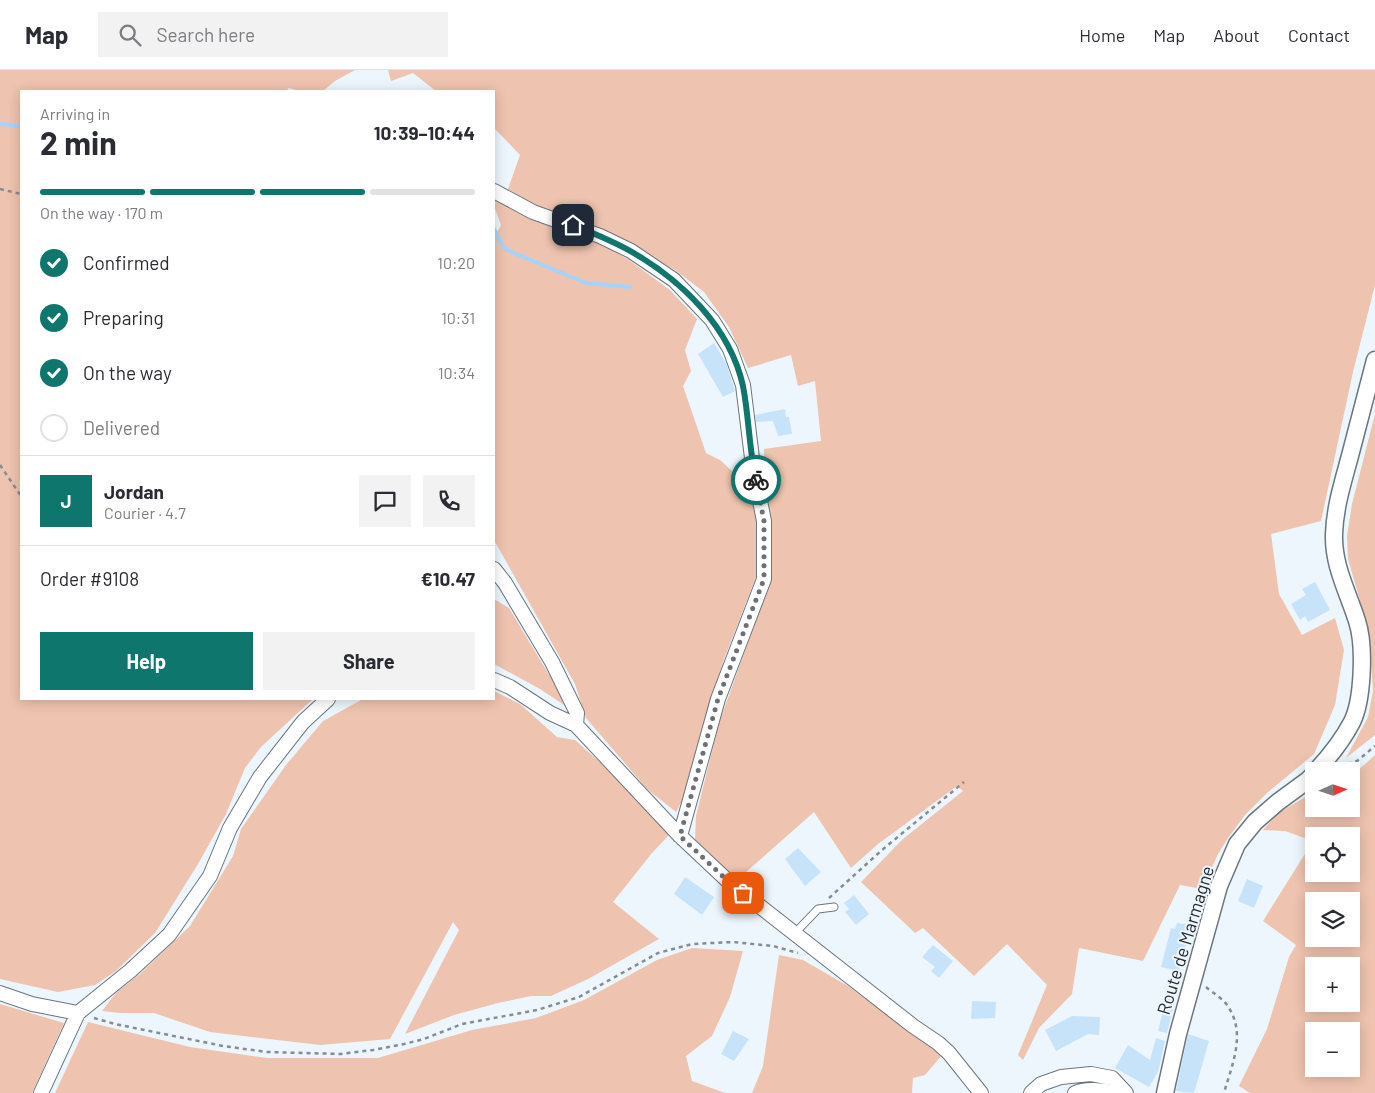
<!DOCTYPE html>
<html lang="en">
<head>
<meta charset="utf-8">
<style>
	body { margin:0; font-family:Barlow,sans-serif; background:#f2f2f3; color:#2b2b33; height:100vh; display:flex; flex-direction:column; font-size:19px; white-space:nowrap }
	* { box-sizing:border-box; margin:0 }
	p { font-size:16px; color:#7c7c81 }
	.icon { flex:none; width:28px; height:28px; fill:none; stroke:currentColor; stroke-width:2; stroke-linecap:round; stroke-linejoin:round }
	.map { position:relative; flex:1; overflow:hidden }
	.sheet { position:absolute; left:20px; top:20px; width:475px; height:610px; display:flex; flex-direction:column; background:#fff; border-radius:0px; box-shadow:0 2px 12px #0003 }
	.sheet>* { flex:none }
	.needle { width:32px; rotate:87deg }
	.controls { position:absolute; left:1305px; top:692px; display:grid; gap:10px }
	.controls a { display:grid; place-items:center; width:55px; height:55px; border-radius:0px; background:#fff; box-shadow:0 2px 12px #0003; font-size:25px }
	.pin { position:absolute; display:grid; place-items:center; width:42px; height:42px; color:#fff; margin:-21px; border-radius:10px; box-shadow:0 2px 8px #0006 }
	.courier { position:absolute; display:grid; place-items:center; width:50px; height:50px; margin:-25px; border:4px solid #0f766e; border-radius:50%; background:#fff; color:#222; box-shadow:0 1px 6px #0007 }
	.summary em { font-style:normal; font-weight:700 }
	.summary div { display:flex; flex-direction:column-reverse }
	.summary { display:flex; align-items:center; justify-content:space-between; height:85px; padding:0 20px }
	h1 { font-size:32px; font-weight:700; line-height:38px }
	.bar { display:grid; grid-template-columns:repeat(4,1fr); gap:8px 5px; align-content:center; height:60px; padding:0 20px }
	.bar i { height:6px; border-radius:4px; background:#e1e1e2 }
	.bar .on { background:#0f766e }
	.bar p { grid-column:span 4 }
	.line { display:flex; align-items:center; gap:12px; padding:0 20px; border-top:1px solid #e1e1e2 }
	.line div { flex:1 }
	.round { display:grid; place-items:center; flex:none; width:52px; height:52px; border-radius:0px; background:#f2f2f3 }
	ol { padding:0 20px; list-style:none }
	li { display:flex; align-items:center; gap:15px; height:55px }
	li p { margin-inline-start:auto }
	li .icon { padding:5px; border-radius:50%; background:#0f766e; color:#fff; stroke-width:4 }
	li:last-child { color:#7c7c81 }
	li i { width:28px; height:28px; border:2px solid #e1e1e2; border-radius:50% }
	.button { display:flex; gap:10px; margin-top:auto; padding:10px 20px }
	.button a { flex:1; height:58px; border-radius:0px; background:#0f766e; color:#fff; font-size:20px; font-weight:700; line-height:58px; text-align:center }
	.button a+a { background:#f2f2f3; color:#2b2b33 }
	header { display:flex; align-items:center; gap:30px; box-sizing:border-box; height:70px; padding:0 25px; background:#fff; border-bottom:1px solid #e1e1e2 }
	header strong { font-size:24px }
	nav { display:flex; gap:28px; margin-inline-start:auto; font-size:18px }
	.search { width:350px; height:45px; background:#f2f2f3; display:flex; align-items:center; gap:12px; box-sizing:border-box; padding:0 18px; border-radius:0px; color:#7c7c81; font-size:19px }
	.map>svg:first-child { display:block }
	.green { fill:#eec3af; fill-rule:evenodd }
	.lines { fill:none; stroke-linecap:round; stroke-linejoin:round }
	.stream { stroke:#a5d4fa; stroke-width:4 }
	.building { fill:#c7e3fa }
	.service-casing { stroke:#6b757d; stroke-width:9 }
	.minor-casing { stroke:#6b757d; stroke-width:16 }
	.tertiary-casing { stroke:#6b757d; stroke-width:19 }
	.path { stroke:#868c91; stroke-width:2.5; stroke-dasharray:4 4; stroke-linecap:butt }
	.service { stroke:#fff; stroke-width:7 }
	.minor { stroke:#fff; stroke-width:14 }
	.tertiary { stroke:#fff; stroke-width:16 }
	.done { stroke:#6c7176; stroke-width:5; stroke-dasharray:0 9 }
	.route { stroke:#0f766e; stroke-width:6 }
	.labels { text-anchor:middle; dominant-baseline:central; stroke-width:4; stroke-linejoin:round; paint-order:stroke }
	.street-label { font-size:18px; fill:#262a2d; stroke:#edf6fd }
</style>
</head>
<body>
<header>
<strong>Map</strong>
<div class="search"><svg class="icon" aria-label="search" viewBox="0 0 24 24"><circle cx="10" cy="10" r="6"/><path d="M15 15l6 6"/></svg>Search here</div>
<nav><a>Home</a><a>Map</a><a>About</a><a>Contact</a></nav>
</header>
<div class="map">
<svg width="1375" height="1023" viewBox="0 0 1375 1023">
	<rect width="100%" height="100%" fill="#edf6fd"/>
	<path class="green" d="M 0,0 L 355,0 L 335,11 L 323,21 L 299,21 L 289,18 L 286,21 L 21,21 L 21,629 L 313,629 L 261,677 L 245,698 L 226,744 L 198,794 L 155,863 L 116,901 L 95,915 L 58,922 L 0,909 Z
		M 388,0 L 1375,0 L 1375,215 L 1353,302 L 1321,451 L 1271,464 L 1279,524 L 1302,565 L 1335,548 L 1344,580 L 1335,635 L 1314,684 L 1267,723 L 1245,745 L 1228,768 L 1218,784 L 1202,819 L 1180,815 L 1143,891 L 1079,878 L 1072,924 L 1039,958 L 1023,990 L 1018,985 L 1047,915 L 1007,874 L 974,906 L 923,858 L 915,863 L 861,812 L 903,769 L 963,721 L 957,716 L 878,774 L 851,798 L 814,742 L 737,810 L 695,770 L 696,746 L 719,653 L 768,517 L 764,379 L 821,371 L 815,311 L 798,316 L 791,285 L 748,298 L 729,257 L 704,222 L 675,200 L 602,159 L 534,136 L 508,119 L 520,85 L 494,58 L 494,21 L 436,21 L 413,3 L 391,11 Z
		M 494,127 L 557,158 L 565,164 L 599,172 L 629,190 L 670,220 L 697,249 L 685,280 L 691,301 L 683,316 L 706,383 L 720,390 L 752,419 L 759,454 L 756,507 L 724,589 L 683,729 L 676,742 L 647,719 L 586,648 L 575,614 L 494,470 L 494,168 L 501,155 L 494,136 Z
		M 1375,344 L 1375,665 L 1346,688 L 1368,647 L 1373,621 L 1369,562 L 1348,489 L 1347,466 L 1352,434 Z
		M 494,529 L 509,538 L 557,618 L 564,635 L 540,619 L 494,594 Z
		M 494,621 L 520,634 L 557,667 L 575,670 L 612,703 L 669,765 L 652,783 L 613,832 L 659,869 L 588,909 L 551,926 L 531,926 L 498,933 L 454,945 L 405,964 L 459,860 L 453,852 L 390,969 L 320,975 L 210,962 L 154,943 L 120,943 L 102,941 L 116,923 L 141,903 L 190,856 L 233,786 L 241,759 L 286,695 L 323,651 L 363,629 L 494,629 Z
		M 1375,685 L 1375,1023 L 1250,1023 L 1239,1016 L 1267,959 L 1289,887 L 1296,875 L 1263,851 L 1313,771 L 1285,761 L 1263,760 L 1278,743 L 1307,726 L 1314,719 L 1314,739 L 1351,739 L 1351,704 L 1355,703 ZM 1314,766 L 1351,766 L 1351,804 L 1314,804 ZM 1314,831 L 1351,831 L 1351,869 L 1314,869 ZM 1314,896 L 1351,896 L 1351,934 L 1314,934 ZM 1314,961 L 1351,961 L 1351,999 L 1314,999 Z
		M 692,878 L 743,881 L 730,927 L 712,966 L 686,986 L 692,1011 L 725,1023 L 55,1023 L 88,952 L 190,977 L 267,988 L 378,988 L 472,960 L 536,948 L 584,930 L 657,890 Z
		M 779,885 L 803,890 L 848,916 L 942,985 L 925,1005 L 913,1008 L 912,1023 L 752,1023 L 763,996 Z
		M 0,934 L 64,953 L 32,1023 L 0,1023 Z"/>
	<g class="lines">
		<path class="stream" d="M 0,54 L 21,56
			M 494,159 L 504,178 L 516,184 L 586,213 L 630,217"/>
	</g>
	<path class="building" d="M 714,273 L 726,293 L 734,317 L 735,321 L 723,327 L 698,284 Z
		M 785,339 L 786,347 L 789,347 L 792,364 L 778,366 L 773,351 L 756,352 L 755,345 Z
		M 1315,512 L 1330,540 L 1308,552 L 1305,546 L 1300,550 L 1291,534 L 1306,525 L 1302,519 Z
		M 798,778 L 821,802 L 805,816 L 785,789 Z
		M 685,807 L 714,827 L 702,845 L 674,824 Z
		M 1247,809 L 1263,816 L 1254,838 L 1238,831 Z
		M 854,825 L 869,844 L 856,855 L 845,842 L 849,839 L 844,833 Z
		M 1177,853 L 1191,855 L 1179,901 L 1161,897 L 1171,858 L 1175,859 Z
		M 933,875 L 953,891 L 939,908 L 931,901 L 935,897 L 922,887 Z
		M 1166,928 L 1175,931 L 1167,963 L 1158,961 Z
		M 972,931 L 996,932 L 995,948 L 971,949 Z
		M 1072,946 L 1100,947 L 1099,965 L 1088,964 L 1056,981 L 1045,960 Z
		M 733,961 L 749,969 L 734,991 L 721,984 Z
		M 1188,964 L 1209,971 L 1194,1023 L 1176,1021 Z
		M 1156,968 L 1165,971 L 1158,1002 L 1149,1017 L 1115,998 L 1128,975 L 1150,990 Z"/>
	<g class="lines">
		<defs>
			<path id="service" d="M 795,863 L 818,839 L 834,837"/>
			<path id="minor" d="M 494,121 L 533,142 L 600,166 L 631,181 L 674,210 L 712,250 L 730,279 L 743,315 L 753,396 L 764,451 L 764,509 L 718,629 L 680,766
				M 494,499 L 505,513 L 552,592 L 577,643 L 576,655
				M 494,610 L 510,617 L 550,643 L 576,655 L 680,766 L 730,813 L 913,956 L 938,973 L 949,983 L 981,1023
				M 0,923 L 32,934 L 78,943
				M 41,1023 L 78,943 L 130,901 L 169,865 L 210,806 L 230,758 L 260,707 L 303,652 L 328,629
				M 1031,1023 L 1041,1014 L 1061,1007 L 1091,1004 L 1112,1008 L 1126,1023
				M 1075,1023 C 1086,1018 1103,1020 1114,1023"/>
			<path id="tertiary" d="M 1316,701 C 1330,686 1342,671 1352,652 C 1363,630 1365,575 1357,551 C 1348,522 1333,496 1334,464 C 1335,435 1344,409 1351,382 C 1359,351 1367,321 1375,290
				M 1165,1023 L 1178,964 L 1219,816 L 1237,774 L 1255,752 L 1278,732 L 1308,710 L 1314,704"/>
		</defs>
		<use href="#service" class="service-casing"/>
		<use href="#minor" class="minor-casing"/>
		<use href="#tertiary" class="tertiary-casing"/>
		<path class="path" d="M 0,119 L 21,124
			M 0,395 L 21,426
			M 1340,696 L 1357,691 L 1375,676
			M 829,828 L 882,780 L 964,712
			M 1206,917 C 1213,923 1222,928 1227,935 C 1247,963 1232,994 1224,1023
			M 94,948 L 115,954 L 223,976 L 267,982 L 341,984 L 373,980 L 404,974 L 424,969 L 462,954 L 537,940 L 579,927 L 658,883 L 692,874 L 733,872 L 773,876 L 798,883"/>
		<use href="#service" class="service"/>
		<use href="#minor" class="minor"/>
		<use href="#tertiary" class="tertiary"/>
	</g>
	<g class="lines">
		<path class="done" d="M 743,823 L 730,813 L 680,766 L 718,629 L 764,509 L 764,451 L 756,410"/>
		<path class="route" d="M 573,155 C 593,163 613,171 632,182 C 682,211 730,257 743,316 C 749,347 749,379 756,410"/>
	</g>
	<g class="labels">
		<g class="street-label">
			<text transform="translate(1185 870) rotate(-73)">Route de Marmagne</text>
		</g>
	</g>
</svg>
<div class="controls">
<a><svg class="needle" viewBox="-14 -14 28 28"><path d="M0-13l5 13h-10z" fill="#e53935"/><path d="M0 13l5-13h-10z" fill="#7c7c81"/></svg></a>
<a><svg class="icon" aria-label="locate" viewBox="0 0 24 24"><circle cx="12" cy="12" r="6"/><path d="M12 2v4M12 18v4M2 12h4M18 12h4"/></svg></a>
<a><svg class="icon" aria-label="layers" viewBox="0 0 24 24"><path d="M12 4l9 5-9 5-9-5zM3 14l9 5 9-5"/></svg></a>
<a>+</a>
<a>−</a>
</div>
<div class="pin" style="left:743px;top:823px;background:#ea580c"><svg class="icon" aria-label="bag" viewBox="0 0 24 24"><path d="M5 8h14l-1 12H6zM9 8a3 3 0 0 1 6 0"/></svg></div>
<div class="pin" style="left:573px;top:155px;background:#1f2937"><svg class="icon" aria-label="home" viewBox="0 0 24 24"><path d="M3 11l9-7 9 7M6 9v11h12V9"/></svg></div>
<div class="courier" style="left:756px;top:410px"><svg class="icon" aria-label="bike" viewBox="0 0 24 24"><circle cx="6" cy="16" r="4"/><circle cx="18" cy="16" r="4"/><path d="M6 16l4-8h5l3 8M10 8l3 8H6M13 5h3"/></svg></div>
<section class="sheet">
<div class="summary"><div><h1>2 min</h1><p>Arriving in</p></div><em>10:39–10:44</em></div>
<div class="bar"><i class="on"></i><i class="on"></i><i class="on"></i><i></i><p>On the way · 170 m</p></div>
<ol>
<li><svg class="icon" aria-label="check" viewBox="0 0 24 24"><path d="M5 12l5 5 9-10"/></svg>Confirmed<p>10:20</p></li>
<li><svg class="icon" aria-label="check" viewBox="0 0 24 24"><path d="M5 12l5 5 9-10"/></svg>Preparing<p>10:31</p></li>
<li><svg class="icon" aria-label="check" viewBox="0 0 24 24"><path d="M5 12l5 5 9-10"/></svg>On the way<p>10:34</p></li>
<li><i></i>Delivered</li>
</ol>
<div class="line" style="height:90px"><b class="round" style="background:#0f766e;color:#fff">J</b><div><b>Jordan</b><p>Courier · 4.7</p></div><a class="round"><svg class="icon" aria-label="chat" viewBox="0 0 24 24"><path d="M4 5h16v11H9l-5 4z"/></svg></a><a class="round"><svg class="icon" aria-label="phone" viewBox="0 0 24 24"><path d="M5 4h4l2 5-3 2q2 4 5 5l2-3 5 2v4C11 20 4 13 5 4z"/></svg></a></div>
<div class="line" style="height:65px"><div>Order #9108</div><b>€10.47</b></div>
<div class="button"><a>Help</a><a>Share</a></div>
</section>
</div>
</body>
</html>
